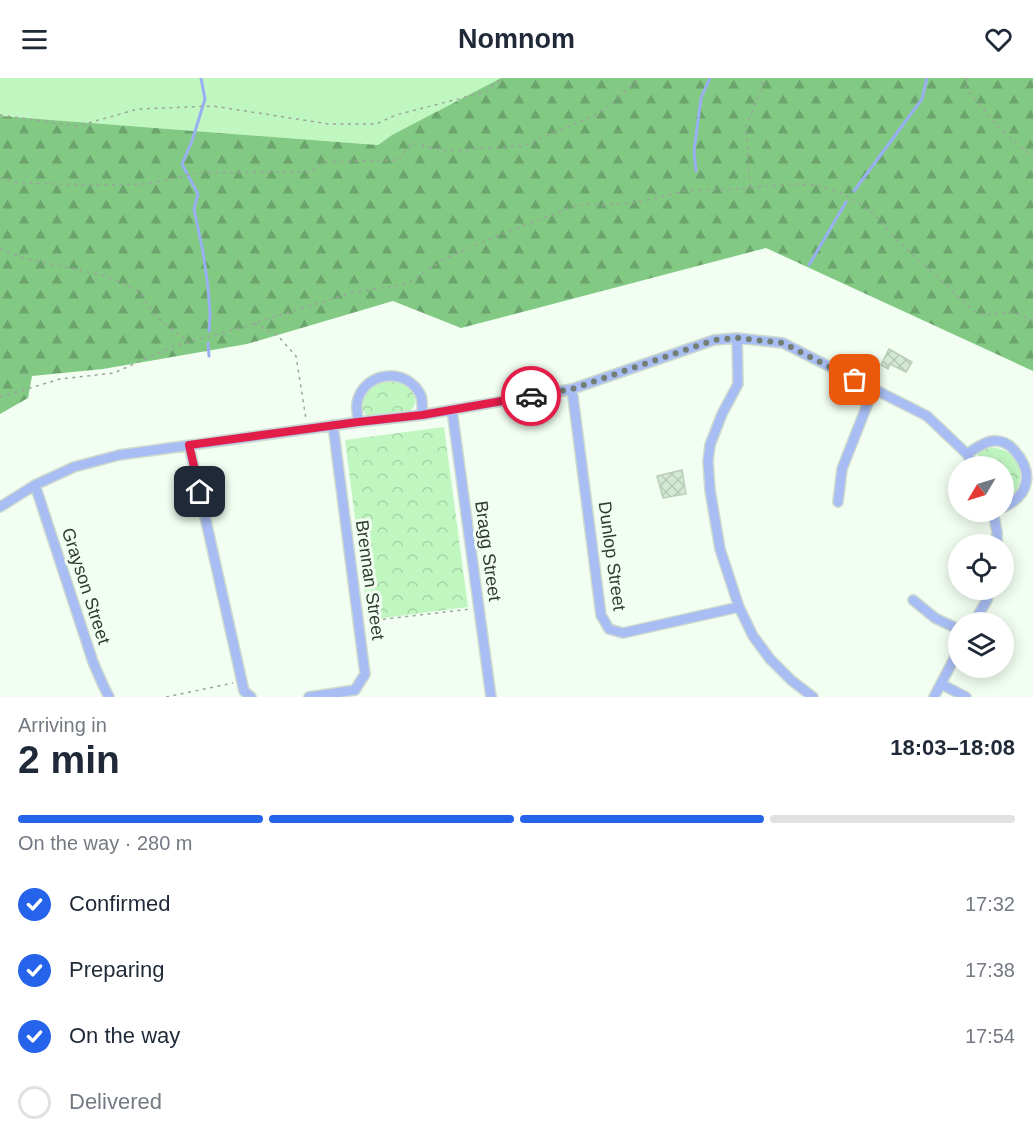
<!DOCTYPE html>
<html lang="en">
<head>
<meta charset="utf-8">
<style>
	body { margin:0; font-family:Helvetica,sans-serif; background:#f2f2f3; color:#1f2937; height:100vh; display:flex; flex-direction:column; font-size:22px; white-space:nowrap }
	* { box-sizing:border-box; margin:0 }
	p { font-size:20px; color:#747a83 }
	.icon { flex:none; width:33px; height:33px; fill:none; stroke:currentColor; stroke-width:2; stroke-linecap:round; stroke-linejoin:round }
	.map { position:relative; height:619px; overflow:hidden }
	.sheet { display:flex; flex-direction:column; background:#fff; flex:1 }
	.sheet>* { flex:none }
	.needle { width:39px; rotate:232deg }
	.fabs { position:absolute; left:948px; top:378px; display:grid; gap:12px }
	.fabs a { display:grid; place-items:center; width:66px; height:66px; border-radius:50%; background:#fff; box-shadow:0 3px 15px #0003; font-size:30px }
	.pin { position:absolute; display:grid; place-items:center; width:51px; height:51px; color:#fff; margin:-26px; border-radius:12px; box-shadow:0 3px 9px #0006 }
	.courier { position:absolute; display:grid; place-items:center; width:60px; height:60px; margin:-30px; border:4px solid #e11d48; border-radius:50%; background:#fff; color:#222; box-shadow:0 2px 8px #0007 }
	.summary em { font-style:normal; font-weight:600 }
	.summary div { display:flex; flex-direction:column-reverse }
	.summary { display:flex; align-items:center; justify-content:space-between; height:102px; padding:0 18px }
	h1 { font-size:39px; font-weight:600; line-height:45px }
	.bar { display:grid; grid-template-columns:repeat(4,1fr); gap:9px 6px; align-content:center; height:72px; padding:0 18px }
	.bar i { height:8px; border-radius:4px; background:#e0e1e3 }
	.bar .active { background:#2563eb }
	.bar p { grid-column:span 4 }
	ol { padding:0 18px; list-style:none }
	li { display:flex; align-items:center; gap:18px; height:66px }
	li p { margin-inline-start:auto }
	li .icon { padding:6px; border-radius:50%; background:#2563eb; color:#fff; stroke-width:4 }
	li:last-child { color:#747a83 }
	li i { width:33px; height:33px; border:3px solid #e0e1e3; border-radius:50% }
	header { display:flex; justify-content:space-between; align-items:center; height:78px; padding:0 18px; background:#fff; font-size:27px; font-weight:600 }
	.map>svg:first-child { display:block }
	.grass { fill:#c0f7c1 }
	.forest { fill:url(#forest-firs) }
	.park { fill:url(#park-crowns) }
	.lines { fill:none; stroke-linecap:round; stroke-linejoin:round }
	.stream { stroke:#98b0f1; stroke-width:3 }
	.building { fill:url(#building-cross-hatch); stroke:#b9ceb9; stroke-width:1.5 }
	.minor-casing { stroke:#cedbce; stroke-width:12 }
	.path { stroke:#9aa59a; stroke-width:1.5; stroke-dasharray:3 4.5; stroke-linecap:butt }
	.minor { stroke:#a8bdf4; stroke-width:9 }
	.done { stroke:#747f74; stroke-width:6; stroke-dasharray:0 10.8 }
	.route { stroke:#e11d48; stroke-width:8 }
	.labels { text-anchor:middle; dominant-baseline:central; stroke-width:6; stroke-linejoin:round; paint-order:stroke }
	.street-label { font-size:18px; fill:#313a31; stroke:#f1fef1 }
</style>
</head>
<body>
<header><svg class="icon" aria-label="menu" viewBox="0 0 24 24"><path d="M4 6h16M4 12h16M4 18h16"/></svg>Nomnom<svg class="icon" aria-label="heart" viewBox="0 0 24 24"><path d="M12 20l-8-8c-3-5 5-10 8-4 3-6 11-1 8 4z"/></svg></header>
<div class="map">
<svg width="1033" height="619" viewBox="0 0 1033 619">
	<defs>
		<pattern id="forest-firs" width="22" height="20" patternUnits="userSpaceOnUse" patternTransform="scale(1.5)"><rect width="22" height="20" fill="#82ca84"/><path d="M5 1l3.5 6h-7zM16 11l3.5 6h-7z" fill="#6ba56d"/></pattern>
		<pattern id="park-crowns" width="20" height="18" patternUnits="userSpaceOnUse" patternTransform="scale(1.5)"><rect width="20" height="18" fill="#c0f7c1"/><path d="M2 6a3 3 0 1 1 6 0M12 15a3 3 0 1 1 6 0" fill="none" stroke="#a5d4a6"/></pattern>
		<pattern id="building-cross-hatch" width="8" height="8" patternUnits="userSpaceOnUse" patternTransform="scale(1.5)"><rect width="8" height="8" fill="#d4e9d4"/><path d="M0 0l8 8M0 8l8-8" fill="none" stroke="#b6c9b6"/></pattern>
	</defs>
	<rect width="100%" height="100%" fill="#f1fef1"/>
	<path class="grass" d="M 0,0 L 501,0 L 392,57 L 378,67 L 0,38 Z"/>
	<path class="forest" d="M 501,0 L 1033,0 L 1033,293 L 766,170 L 461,250 L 393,223 L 247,266 L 103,291 L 32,298 L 28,320 L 0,336 L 0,38 L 378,67 L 392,57 Z"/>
	<path class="park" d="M 382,302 C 386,302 393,302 397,303 C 410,307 424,324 409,333 L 367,338 C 353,322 369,310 382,302 Z
		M 444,349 L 468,529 L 368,542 L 345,362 Z
		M 990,369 C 996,370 1003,371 1009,375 C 1026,387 1023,416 1004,423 L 1004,388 L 979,388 C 977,382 977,379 980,372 Z"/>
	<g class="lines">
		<path class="stream" d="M 201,0 L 205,21 L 192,63 L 182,86 L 198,116 L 194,131 L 203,174 L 208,209 L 210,236 L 209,253
			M 696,93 L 694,73 L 701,20 L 710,0
			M 854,113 L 922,21 L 927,0
			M 809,187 L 846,124
			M 208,265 L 209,278"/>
	</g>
	<path class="building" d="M 889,271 L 912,284 L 906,294 L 890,286 L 888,291 L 881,287 Z
		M 682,392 L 686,416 L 663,420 L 657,398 Z"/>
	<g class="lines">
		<defs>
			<path id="minor" d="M 737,260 L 738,306 L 722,336 L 710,367 L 708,383 L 710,412 L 720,471 L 739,529 L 753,558 L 770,581 L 791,602 L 813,619
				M 572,311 L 601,537 L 609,551 L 623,555 L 739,529
				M 452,332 L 491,619
				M 358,344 C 358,337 356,331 357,325 C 363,293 408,288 421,318 C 423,324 422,330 422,337
				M 189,367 L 244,613 L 251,619
				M 967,376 C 975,371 983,364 992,363 C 1001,362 1009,366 1014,372 C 1033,393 1031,416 1004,429
				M 35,407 L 93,584 L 103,607 L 109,619
				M 838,424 L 842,391 L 873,312
				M 0,429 L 35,407 L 74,389 L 119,377 L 358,344 L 422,337 L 572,311 L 714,262 L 737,260 L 783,265 L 927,338 L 967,376 L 974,388
				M 993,434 L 997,454 L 997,466
				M 913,522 L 935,540 L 958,551
				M 974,544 L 987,522 L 990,512
				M 941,606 L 966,619
				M 309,619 L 355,612 L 365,596 L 333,347
				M 934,619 L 958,573"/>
		</defs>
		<use href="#minor" class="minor-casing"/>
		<path class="path" d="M 967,0 L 966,10 L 999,50 L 1033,79
			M 0,37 L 77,48 L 138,31 L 213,28 L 329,46 L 376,46 L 396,37 L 485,14 L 502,0
			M 0,100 L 19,105 L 101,107 L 146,106 L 197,95 L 310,94 L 323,84 L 398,82 L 412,65 L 447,73 L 523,68 L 600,35 L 640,0
			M 750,109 L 746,49 L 765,0
			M 0,171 L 24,180 L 106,198 L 131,209 L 142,216 L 151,233 L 168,249 L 189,263
			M 254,246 L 277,257 L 296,278 L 306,341
			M 0,319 L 60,301 L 114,295 L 174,268 L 236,251 L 354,214 L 395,208 L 410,204 L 446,180 L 509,153 L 571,129 L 588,126 L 603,127 L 640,124 L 689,112 L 741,111 L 788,106 L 816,107 L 842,115 L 860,126 L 875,137 L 897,162 L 976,235 L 987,237 L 1012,234 L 1033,242
			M 368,543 L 471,531
			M 166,619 L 233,605"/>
		<use href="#minor" class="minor"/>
	</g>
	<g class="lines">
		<path class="done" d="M 531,318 L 572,311 L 714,262 L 737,260 L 783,265 L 855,302"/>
		<path class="route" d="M 200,414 L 189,367 L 358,344 L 422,337 L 531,318"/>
	</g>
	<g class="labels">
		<g class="street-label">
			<text transform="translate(488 473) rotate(82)">Bragg Street</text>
			<text transform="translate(612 478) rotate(82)">Dunlop Street</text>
			<text transform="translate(370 502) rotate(82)">Brennan Street</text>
			<text transform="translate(86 508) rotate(72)">Grayson Street</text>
		</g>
	</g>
</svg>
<div class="fabs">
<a><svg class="needle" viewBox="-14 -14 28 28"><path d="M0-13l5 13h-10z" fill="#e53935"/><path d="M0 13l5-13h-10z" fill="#747a83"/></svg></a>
<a><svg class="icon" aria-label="locate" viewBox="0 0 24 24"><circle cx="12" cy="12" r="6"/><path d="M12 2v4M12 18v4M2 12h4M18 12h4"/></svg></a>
<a><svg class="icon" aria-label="layers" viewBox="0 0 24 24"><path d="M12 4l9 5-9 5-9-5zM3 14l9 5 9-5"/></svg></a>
</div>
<div class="pin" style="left:855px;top:302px;background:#ea580c"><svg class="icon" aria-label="bag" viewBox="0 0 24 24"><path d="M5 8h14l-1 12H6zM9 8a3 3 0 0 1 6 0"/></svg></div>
<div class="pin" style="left:200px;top:414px;background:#1f2937"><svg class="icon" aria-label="home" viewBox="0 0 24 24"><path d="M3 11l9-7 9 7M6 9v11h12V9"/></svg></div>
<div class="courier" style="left:531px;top:318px"><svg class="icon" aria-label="car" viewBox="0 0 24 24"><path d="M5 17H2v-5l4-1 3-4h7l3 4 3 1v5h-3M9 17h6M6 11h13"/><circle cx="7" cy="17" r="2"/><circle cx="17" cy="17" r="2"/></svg></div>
</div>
<section class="sheet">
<div class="summary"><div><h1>2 min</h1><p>Arriving in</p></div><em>18:03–18:08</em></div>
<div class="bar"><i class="active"></i><i class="active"></i><i class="active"></i><i></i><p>On the way · 280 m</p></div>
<ol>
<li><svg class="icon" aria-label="check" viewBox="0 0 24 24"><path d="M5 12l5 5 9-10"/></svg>Confirmed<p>17:32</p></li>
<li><svg class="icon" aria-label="check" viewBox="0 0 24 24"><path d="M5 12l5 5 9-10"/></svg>Preparing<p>17:38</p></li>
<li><svg class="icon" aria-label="check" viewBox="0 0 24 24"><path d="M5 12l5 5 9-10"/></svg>On the way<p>17:54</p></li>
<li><i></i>Delivered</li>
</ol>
</section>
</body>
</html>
